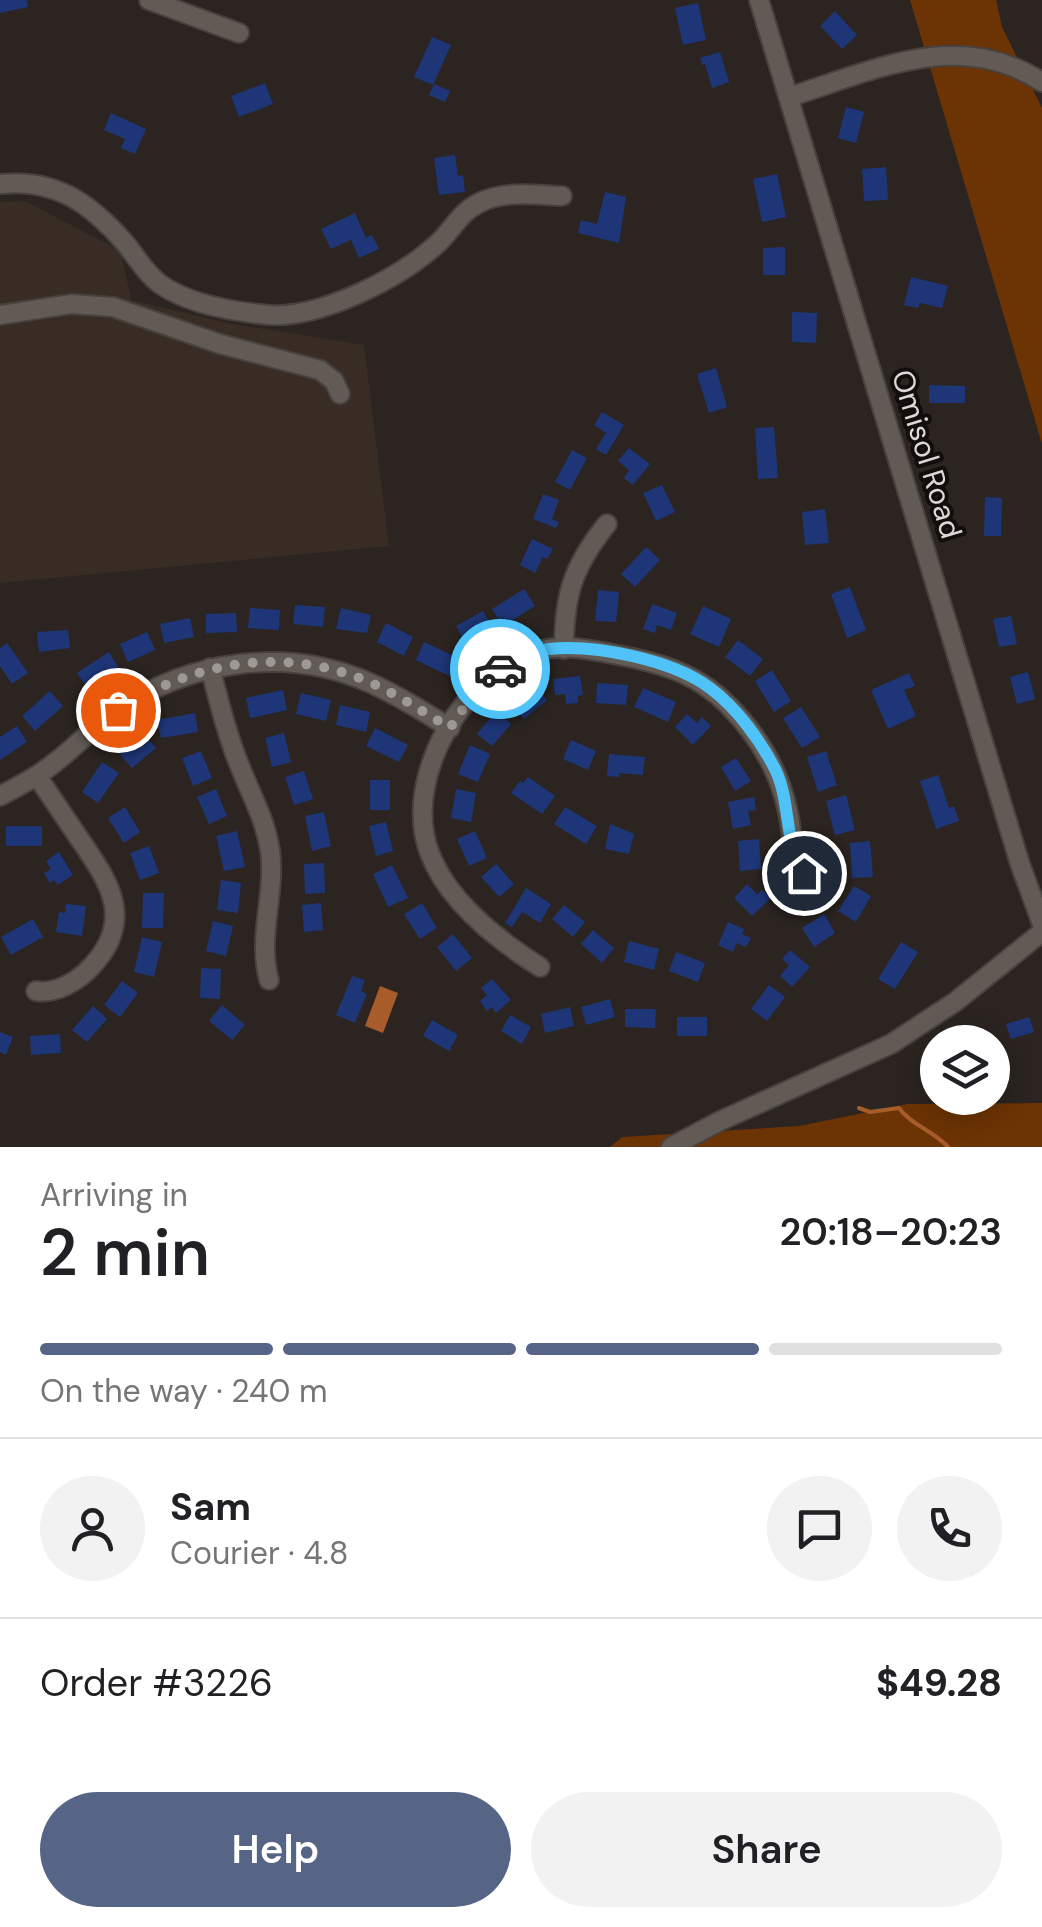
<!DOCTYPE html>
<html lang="en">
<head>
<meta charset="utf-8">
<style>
	body { margin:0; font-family:"DM Sans",sans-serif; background:#f2f2f2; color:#202124; height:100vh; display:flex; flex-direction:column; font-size:38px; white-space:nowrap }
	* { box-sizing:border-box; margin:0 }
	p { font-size:32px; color:#757577 }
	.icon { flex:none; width:55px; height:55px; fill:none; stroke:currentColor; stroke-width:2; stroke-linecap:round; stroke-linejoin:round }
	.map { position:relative; height:1147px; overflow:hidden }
	.sheet { display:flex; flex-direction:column; background:#fff; flex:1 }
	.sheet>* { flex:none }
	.buttons { position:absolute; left:920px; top:1025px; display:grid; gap:20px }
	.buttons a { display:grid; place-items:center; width:90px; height:90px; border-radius:50%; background:#fff; box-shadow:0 5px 25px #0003; font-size:50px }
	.pin { position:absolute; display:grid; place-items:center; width:85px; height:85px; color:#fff; margin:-42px; border:5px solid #fff; border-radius:50%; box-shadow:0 2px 10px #0007 }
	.courier { position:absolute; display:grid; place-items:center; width:100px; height:100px; margin:-50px; border:8px solid #4fc3f7; border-radius:50%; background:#fff; color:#222; box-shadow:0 2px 12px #0007 }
	.head em { font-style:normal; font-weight:600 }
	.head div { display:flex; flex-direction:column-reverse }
	.head { display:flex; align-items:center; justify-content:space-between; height:170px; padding:0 40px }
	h1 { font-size:65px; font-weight:600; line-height:75px }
	.bar { display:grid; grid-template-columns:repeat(4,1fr); gap:15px 10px; align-content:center; height:120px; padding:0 40px }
	.bar i { height:12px; border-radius:8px; background:#e0e0e0 }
	.bar .active { background:#566486 }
	.bar p { grid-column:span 4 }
	.line { display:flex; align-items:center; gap:25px; padding:0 40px; border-top:2px solid #e0e0e0 }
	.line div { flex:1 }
	.round { display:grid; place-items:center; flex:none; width:105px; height:105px; border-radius:52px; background:#f2f2f2 }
	.cta { display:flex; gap:20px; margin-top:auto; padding:20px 40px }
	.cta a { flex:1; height:115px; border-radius:60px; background:#566486; color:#fff; font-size:40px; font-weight:600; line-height:115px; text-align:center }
	.cta a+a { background:#f2f2f2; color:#202124 }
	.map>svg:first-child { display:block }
	.built { fill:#382c25 }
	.green { fill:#6c3304 }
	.water { fill:#a85c29 }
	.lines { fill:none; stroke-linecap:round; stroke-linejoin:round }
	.stream { stroke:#a85c29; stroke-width:4 }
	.building { fill:#1e3678 }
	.minor-casing { stroke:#48423f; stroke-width:22 }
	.minor { stroke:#625a55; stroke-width:18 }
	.done { stroke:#9f9996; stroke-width:10; stroke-dasharray:0 18 }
	.route { stroke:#4fc3f7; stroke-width:12 }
	.labels { text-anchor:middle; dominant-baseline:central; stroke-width:8; stroke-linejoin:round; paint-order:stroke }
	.street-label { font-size:30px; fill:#ddd8d6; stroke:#110e0c }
</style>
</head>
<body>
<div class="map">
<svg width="1042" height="1147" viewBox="0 0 1042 1147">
	<rect width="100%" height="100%" fill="#2b2420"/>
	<path class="built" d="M 25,201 L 121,251 L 131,300 L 228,323 L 364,345 L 389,546 L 0,583 L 0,202 Z"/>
	<path class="green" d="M 910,0 L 996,0 L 1002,27 L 1042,108 L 1042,444 Z
		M 1042,1103 L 1042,1147 L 610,1147 L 622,1137 L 799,1126 L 907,1104 Z"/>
	<path class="water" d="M 380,986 L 398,993 L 383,1033 L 365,1026 Z"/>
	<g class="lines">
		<path class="stream" d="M 859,1108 L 870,1112 L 899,1108 C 911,1125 934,1131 948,1147"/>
	</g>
	<path class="building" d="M 0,0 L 27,0 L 28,7 L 0,13 Z
		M 698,3 L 706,40 L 683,45 L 675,8 Z
		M 835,11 L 857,35 L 842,49 L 820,26 Z
		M 432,37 L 451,45 L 433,85 L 414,77 Z
		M 720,52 L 729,82 L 712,88 L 705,64 L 702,65 L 700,58 Z
		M 265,83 L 273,104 L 239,117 L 231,96 Z
		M 434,84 L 450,91 L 445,102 L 429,95 Z
		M 846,107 L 864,112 L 856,143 L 838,138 Z
		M 111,113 L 146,129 L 135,154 L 121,148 L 125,139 L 104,130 Z
		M 455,155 L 458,176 L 463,175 L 465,192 L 439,195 L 434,158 Z
		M 886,167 L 888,200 L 864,201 L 862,169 Z
		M 777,174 L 786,217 L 762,222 L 753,179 Z
		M 605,192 L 626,197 L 619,243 L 578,233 L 581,220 L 597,224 Z
		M 355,213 L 366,238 L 372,235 L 379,249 L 359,258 L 351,240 L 331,249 L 321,229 Z
		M 785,247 L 785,275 L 763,275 L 763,248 Z
		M 911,277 L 948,286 L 942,308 L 920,303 L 918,308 L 904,305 Z
		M 792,312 L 817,313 L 816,343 L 792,342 Z
		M 716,368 L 727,407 L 709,413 L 697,374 Z
		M 929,385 L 965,386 L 965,403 L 929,403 Z
		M 602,412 L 624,425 L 606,455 L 596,449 L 606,433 L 594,425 Z
		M 774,427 L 778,478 L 758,479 L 755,428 Z
		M 629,448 L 650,464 L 633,485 L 624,478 L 629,470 L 618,461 Z
		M 572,450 L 587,458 L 570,490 L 555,482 Z
		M 662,485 L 675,512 L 656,521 L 643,493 Z
		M 543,494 L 559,500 L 552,519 L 559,522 L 556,528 L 533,519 Z
		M 985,497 L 1002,498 L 1001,536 L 984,536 Z
		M 825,509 L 829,543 L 805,545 L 802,512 Z
		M 532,539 L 553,549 L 547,559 L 543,557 L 535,573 L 520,565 Z
		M 646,547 L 660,560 L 635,587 L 621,574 Z
		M 850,587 L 866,630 L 847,638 L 831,594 Z
		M 524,589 L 535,606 L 503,626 L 492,609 Z
		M 598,590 L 619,592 L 616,622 L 595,621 Z
		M 652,604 L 677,613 L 671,630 L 657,625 L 655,633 L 643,629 Z
		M 295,605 L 325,607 L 323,627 L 293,624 Z
		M 703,606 L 731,619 L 719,647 L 690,634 Z
		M 250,608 L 280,610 L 279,630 L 248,628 Z
		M 341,608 L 371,615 L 367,633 L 336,629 Z
		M 483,611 L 493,628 L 466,643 L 456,626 Z
		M 236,613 L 237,632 L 206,633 L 206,614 Z
		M 1011,616 L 1017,644 L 999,647 L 993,619 Z
		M 190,618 L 194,637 L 164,643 L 160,624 Z
		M 386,623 L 413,637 L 404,656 L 377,642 Z
		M 68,630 L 70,648 L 39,652 L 37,632 Z
		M 147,632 L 155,650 L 128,662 L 120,644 Z
		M 738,640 L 763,659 L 750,676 L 725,657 Z
		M 424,642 L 458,658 L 449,676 L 416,660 Z
		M 7,643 L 28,673 L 12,684 L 0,666 L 0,648 Z
		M 109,652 L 119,669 L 88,689 L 77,673 Z
		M 772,670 L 791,701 L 774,712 L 755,681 Z
		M 1028,672 L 1035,699 L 1017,704 L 1010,677 Z
		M 909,673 L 915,686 L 904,690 L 916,716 L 888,729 L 871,690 Z
		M 580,676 L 583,695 L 578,696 L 578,703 L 566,704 L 565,694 L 555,695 L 553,679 Z
		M 597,683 L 628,685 L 626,705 L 596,703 Z
		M 534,684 L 547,700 L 524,719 L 511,704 Z
		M 643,688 L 676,702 L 668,722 L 634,707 Z
		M 283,690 L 287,710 L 250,718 L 246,698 Z
		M 50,691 L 63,706 L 35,731 L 22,716 Z
		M 301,693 L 331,700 L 326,721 L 296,714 Z
		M 340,705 L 370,712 L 366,732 L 336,725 Z
		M 801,707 L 820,737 L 802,748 L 783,718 Z
		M 496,711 L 511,724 L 492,746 L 477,734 Z
		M 195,713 L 198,732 L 161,738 L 157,720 Z
		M 687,714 L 697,723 L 702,717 L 711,726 L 693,745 L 675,727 Z
		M 17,726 L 27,742 L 0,760 L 0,737 Z
		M 375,728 L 408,745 L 399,762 L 366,746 Z
		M 284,733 L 291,762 L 272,767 L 265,738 Z
		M 144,735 L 156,748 L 132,768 L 117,751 L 127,743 L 130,747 Z
		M 571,740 L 596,751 L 588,770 L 563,759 Z
		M 470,745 L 490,754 L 478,782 L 458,774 Z
		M 201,751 L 212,778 L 193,786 L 182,758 Z
		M 826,751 L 837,785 L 818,792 L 807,757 Z
		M 609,754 L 645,757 L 643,775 L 619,773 L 619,777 L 607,776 Z
		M 736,758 L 751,781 L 735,791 L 721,767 Z
		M 102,762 L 119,773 L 98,803 L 82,792 Z
		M 304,771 L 313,799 L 294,805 L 285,777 Z
		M 938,775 L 949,808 L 954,806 L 959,821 L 936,829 L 920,781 Z
		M 528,777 L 555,796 L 542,814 L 511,793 L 520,781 L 523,783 Z
		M 370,780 L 390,780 L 390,810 L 370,810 Z
		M 216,789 L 227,816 L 209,824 L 197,797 Z
		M 456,789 L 476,793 L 471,822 L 451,818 Z
		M 846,795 L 855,830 L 835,835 L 826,801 Z
		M 754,797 L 756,810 L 748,811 L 751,825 L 733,829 L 728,802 Z
		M 125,807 L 140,832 L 124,843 L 108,818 Z
		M 565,807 L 597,826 L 586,844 L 554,824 Z
		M 324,812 L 331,846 L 312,851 L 305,816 Z
		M 386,822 L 393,851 L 376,856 L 369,826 Z
		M 610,824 L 634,834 L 629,854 L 605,849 Z
		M 6,826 L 42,826 L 42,846 L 6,846 Z
		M 237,831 L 245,867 L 224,871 L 216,836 Z
		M 475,831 L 487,858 L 469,866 L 457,839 Z
		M 759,839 L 761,869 L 740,871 L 738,841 Z
		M 870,841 L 873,877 L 852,878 L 850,843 Z
		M 149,846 L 159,873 L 140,880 L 130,853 Z
		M 59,852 L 73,875 L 58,885 L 54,880 L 50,883 L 44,873 L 51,869 L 46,861 Z
		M 324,863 L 325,893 L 305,894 L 304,864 Z
		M 496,864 L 514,884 L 499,897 L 481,877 Z
		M 392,865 L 408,898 L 388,907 L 373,874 Z
		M 221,880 L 241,883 L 238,913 L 217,910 Z
		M 747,884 L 757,894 L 762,890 L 771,898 L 752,916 L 734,898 Z
		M 854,886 L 871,896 L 856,922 L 838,911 Z
		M 526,888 L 551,904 L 540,923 L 522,912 L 512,927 L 505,923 Z
		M 143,893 L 164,893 L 163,928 L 142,928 Z
		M 321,903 L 323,930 L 304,932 L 302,905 Z
		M 422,903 L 437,928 L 420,939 L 404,914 Z
		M 66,904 L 86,906 L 82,936 L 56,932 L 59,912 L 65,913 Z
		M 564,905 L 585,922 L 573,937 L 552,919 Z
		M 824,914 L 835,933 L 814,947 L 802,928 Z
		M 33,919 L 43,937 L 11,955 L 1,937 Z
		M 213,921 L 233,926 L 226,956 L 206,951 Z
		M 728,922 L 744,929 L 742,934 L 751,938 L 746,947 L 737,943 L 733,952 L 718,945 Z
		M 593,930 L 614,948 L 602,963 L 581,944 Z
		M 453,934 L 472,958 L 456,971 L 437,947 Z
		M 142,937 L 162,942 L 154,977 L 134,972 Z
		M 629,941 L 659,949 L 654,970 L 624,962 Z
		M 901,942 L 918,952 L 895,989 L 878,979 Z
		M 790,950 L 810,967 L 792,987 L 780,976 L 789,965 L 782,959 Z
		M 676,952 L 705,963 L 698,982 L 669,971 Z
		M 201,968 L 221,969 L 220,999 L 200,998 Z
		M 352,976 L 365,980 L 361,991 L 367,994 L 355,1023 L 336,1015 Z
		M 492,979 L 511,1000 L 496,1013 L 492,1007 L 487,1011 L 480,1001 L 487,995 L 481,988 Z
		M 122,981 L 138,993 L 120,1017 L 104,1005 Z
		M 769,985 L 785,997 L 767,1021 L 751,1009 Z
		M 610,999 L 615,1017 L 586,1025 L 581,1007 Z
		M 222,1005 L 245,1025 L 232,1040 L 209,1021 Z
		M 93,1006 L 107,1019 L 87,1042 L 72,1030 Z
		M 570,1007 L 574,1026 L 545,1033 L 541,1014 Z
		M 625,1009 L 656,1009 L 655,1028 L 625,1027 Z
		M 510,1015 L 531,1027 L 522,1044 L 501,1031 Z
		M 677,1017 L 707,1017 L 707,1036 L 677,1036 Z
		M 1029,1017 L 1034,1032 L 1011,1039 L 1006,1024 Z
		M 432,1020 L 458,1035 L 449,1051 L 423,1036 Z
		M 0,1032 L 13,1037 L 6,1055 L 0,1052 Z
		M 60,1034 L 61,1053 L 31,1055 L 30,1036 Z"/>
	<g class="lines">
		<defs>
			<path id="minor" d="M 149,0 L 239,33
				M 759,0 L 1020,864 L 1042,924
				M 789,97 C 875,70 958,28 1042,82
				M 0,184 C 55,178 90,203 125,243 C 136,256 145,273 160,284 C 188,304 236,312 270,315 C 321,318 398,279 436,245 C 452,231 460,212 479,203 C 505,190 535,195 562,196
				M 0,315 L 71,304 L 113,307 L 220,344 L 320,370 L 334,381 L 340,394
				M 564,649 C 564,595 573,566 607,524
				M 210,668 C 219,700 226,733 239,764 C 250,793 265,818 270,850 C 276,894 257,937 269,980
				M 0,796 C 21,785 40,775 58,760 C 78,744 95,726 116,711 C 190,660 287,646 370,683 C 398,695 424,712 450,728
				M 540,967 C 499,941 448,901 430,854 C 400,778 466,668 543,650 C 571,643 606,653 633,658 C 670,666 700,677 727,704 C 756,733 778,768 787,808 C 793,831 790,852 805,873
				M 36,991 C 57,994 78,981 91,967 C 135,921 110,883 81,841 C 67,820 52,798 37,776
				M 671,1147 L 720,1121 L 891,1044 L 955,1002 L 1042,932"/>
		</defs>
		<use href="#minor" class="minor-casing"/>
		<use href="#minor" class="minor"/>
	</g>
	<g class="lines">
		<path class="done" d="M 118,710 C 195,662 282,645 369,682 C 397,694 423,712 450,728 L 478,687 L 500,669"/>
		<path class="route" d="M 500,669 C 514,660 532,651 549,649 C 595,644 673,660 710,688 C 737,708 761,741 776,771 C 791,804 784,843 804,873"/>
	</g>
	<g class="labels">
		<g class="street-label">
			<text transform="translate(927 454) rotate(73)">Omisol Road</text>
		</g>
	</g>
</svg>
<div class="buttons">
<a><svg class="icon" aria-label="layers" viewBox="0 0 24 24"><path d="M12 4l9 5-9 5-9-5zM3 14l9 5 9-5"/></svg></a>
</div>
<div class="pin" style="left:118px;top:710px;background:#ea580c"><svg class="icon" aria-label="bag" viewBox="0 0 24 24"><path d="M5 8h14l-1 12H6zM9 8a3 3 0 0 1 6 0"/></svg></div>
<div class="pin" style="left:804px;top:873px;background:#1f2937"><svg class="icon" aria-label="home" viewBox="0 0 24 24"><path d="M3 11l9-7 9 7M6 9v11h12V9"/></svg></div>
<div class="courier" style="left:500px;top:669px"><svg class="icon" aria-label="car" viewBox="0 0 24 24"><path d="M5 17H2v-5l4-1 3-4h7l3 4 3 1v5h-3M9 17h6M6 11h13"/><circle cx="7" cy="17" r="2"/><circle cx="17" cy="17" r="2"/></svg></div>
</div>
<section class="sheet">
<div class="head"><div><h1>2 min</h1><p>Arriving in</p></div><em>20:18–20:23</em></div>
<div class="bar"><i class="active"></i><i class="active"></i><i class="active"></i><i></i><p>On the way · 240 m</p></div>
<div class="line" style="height:180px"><a class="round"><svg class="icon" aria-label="person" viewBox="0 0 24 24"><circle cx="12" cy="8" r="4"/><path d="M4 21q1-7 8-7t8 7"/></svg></a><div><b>Sam</b><p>Courier · 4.8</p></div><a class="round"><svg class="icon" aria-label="chat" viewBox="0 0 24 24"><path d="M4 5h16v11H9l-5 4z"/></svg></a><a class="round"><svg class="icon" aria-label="phone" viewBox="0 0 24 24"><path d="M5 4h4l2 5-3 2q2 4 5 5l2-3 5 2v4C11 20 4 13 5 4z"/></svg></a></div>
<div class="line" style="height:130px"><div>Order #3226</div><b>$49.28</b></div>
<div class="cta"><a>Help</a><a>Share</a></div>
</section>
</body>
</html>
